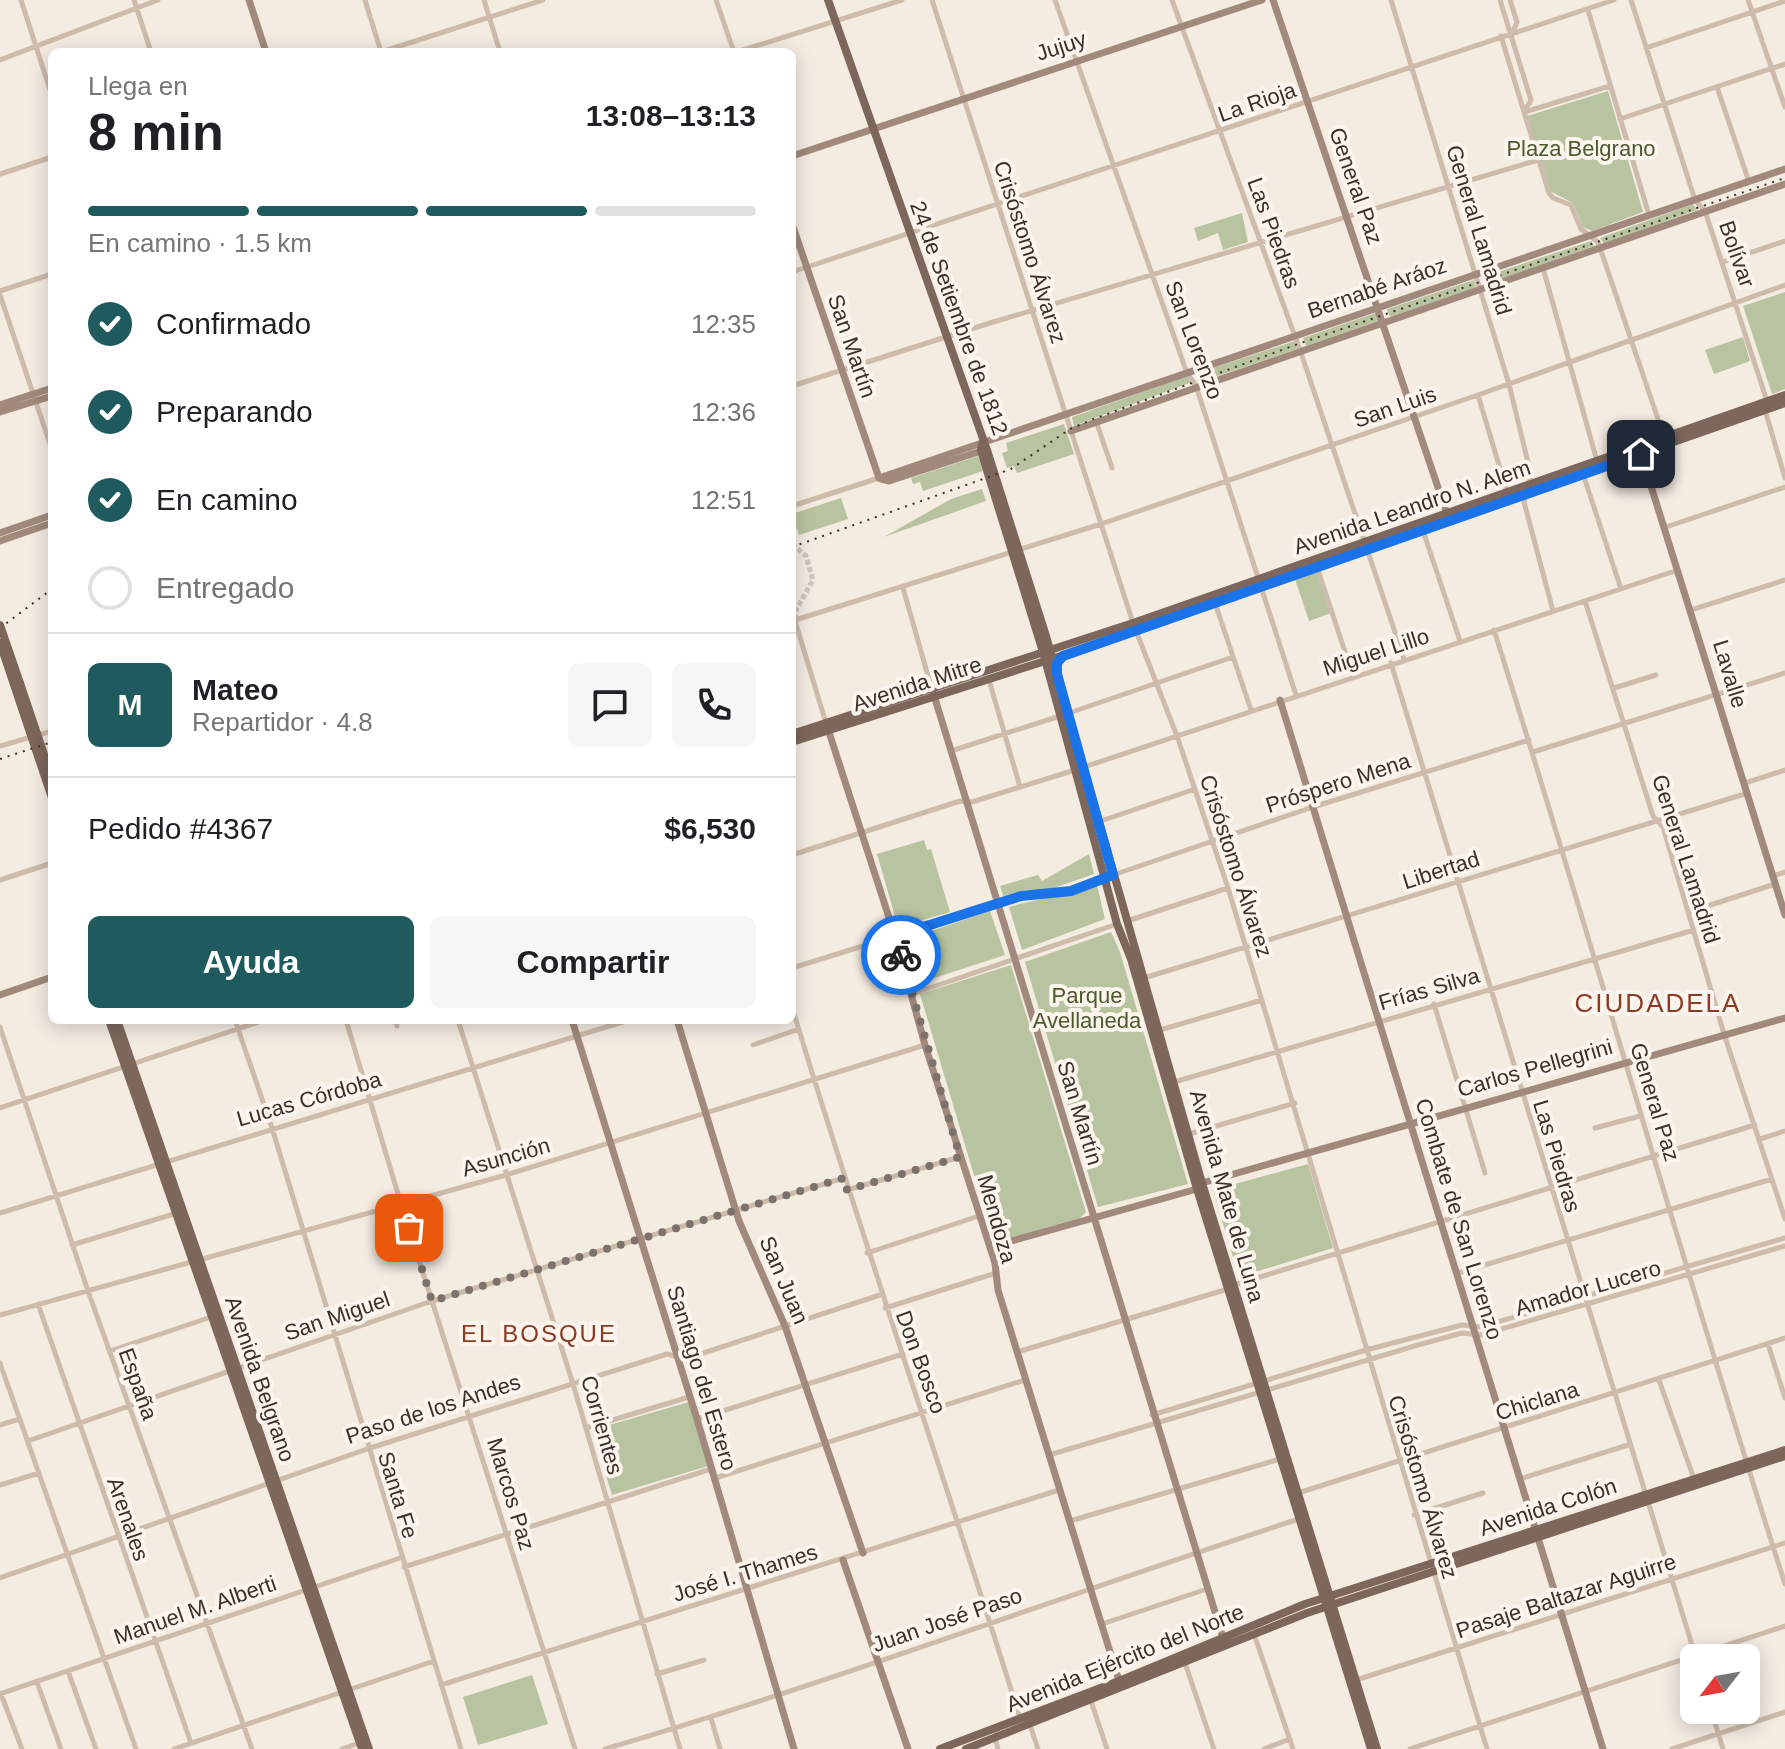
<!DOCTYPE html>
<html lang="es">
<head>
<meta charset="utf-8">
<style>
	body { margin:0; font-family:Helvetica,sans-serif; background:#f6f6f6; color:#202124; height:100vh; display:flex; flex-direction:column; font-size:30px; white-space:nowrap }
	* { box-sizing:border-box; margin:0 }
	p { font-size:26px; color:#757577 }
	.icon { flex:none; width:44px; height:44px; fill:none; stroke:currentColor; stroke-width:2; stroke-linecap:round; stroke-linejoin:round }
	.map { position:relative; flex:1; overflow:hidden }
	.drawer { position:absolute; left:48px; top:48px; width:748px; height:976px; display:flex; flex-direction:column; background:#fff; border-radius:12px; box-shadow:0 4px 20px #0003 }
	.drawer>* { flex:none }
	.needle { width:52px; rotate:239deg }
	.tools { position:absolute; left:1680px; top:1644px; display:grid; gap:16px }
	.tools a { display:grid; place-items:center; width:80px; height:80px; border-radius:12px; background:#fff; box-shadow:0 4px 20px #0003; font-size:40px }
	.pin { position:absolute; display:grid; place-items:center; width:68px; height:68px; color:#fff; margin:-34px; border-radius:16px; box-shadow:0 4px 12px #0006 }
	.courier { position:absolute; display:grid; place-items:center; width:80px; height:80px; margin:-40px; border:6px solid #1a73e8; border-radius:50%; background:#fff; color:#222; box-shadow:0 2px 10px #0007 }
	.overview em { font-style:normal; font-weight:600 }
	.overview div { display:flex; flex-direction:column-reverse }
	.overview { display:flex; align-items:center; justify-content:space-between; height:136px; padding:0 40px }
	h1 { font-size:52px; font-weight:600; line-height:60px }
	.bar { display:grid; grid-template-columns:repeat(4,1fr); gap:12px 8px; align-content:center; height:96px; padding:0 40px }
	.bar i { height:10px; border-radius:6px; background:#e0e0e0 }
	.bar .selected { background:#1f5a5e }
	.bar p { grid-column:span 4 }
	.line { display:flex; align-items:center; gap:20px; padding:0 40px; border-top:2px solid #e0e0e0 }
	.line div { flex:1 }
	.round { display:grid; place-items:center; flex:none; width:84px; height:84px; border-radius:12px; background:#f6f6f6 }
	ol { padding:0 40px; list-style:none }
	li { display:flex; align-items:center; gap:24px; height:88px }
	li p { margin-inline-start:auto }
	li .icon { padding:8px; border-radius:50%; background:#1f5a5e; color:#fff; stroke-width:4 }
	li:last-child { color:#757577 }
	li i { width:44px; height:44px; border:4px solid #e0e0e0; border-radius:50% }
	.action { display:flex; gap:16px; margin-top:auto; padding:16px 40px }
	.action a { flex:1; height:92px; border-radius:12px; background:#1f5a5e; color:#fff; font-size:32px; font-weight:600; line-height:92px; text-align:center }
	.action a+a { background:#f6f6f6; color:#202124 }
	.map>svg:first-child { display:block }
	.green { fill:#b8c4a0 }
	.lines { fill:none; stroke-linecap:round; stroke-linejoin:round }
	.street-tunnel { stroke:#cfc6bd; stroke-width:5; stroke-dasharray:5 2.5; stroke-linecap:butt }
	.street { stroke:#cdbbac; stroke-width:5 }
	.secondary { stroke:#a18a7d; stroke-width:7 }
	.primary { stroke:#7d675c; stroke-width:8 }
	.rail { stroke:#3b302b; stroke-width:2; stroke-dasharray:2 6; stroke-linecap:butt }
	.primary-bridge { stroke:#7d675c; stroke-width:8 }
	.done { stroke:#7c716b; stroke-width:8; stroke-dasharray:0 14.4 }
	.route { stroke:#1a73e8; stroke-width:10 }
	.labels { text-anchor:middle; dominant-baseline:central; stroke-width:8; stroke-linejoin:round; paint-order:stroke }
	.street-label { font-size:22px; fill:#3b302b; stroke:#fbf5ee }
	.park-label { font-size:22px; fill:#4a5a2e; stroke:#fbf5ee }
	.neighbourhood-label { font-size:24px; letter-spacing:2px; fill:#8c3b22; stroke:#fbf5ee }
	.quarter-label { font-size:26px; letter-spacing:2px; fill:#8c3b22; stroke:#fbf5ee }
</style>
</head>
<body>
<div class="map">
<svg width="1785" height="1749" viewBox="0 0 1785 1749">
	<rect width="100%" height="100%" fill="#f4ebe1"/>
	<path class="green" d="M 1608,91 L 1643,212 L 1592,231 L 1583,227 L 1573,203 L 1550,191 L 1527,116 Z
		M 1693,204 L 1697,210 L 1604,244 L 1600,238 Z
		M 1242,213 L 1248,242 L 1223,250 L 1218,233 L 1198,241 L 1194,228 Z
		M 1591,241 L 1594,246 L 1484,285 L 1483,277 Z
		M 1474,280 L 1476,288 L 1390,317 L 1387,309 Z
		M 1785,292 L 1785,389 L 1772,394 L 1743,306 Z
		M 1378,312 L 1381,320 L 1306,346 L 1303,338 Z
		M 1743,337 L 1750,361 L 1714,374 L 1705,350 Z
		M 1295,341 L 1297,349 L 1203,381 L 1198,373 Z
		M 1190,375 L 1195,381 L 1074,426 L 1072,417 Z
		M 1064,424 L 1074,454 L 1017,473 L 1014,466 L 1007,468 L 1002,453 L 1008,451 L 1006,443 Z
		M 978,456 L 983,471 L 923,491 L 920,482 L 913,484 L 911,478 Z
		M 982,489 L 986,501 L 884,537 L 951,499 Z
		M 841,498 L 848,519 L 799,535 L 792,514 Z
		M 1317,571 L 1331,613 L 1309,621 L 1295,579 Z
		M 924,840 L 927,850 L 931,849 L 950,912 L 898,927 L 877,854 Z
		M 1089,854 L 1094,874 L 1048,890 L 1026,890 L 1003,896 L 1000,886 L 1038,875 L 1042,881 Z
		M 1097,885 L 1105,919 L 1022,950 L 1009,907 C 1039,898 1068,896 1097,885 Z
		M 990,911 L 1005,955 L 919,983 L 905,940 Z
		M 1111,932 L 1120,952 L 1188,1184 L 1098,1207 L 1025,962 Z
		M 1011,965 L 1086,1212 L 1080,1218 L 998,1241 L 993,1239 L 920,994 Z
		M 1308,1164 L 1333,1248 L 1239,1277 L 1213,1190 Z
		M 689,1402 L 708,1466 L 612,1495 L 592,1430 Z
		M 532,1675 L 548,1724 L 478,1745 L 463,1697 Z"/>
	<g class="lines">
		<path class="street-tunnel" d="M 792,544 L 806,556 L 813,580 L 796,610 L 795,621"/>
		<path class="street" d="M 21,0 L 52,96
			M 134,0 L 151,52
			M 365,0 L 381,52
			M 484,0 L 500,52
			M 716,0 L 734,52
			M 932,0 L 1133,623 L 1177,736 L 1228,888 L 1487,1749
			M 1055,0 L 1187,373 L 1196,386 L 1296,695
			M 1172,0 L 1300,350 L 1404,659
			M 1391,0 L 1509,384 L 1531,475 L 1524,502 L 1553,611
			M 1500,0 L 1531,100 L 1524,112 L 1549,193 L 1553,198 L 1571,205 L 1581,229 L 1598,242 L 1662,431 L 1661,440
			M 1510,0 L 1517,22 L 1512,34
			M 1631,0 L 1695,200 L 1705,211 L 1767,401 L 1765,410 L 1785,478
			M 1748,0 L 1785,107
			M 1588,10 L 1649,215
			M 1501,36 L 1524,112 L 1610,86
			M 1646,48 L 1785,1
			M 381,52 L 543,0
			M 737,52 L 902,0
			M 0,60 L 158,0
			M 1717,87 L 1749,182
			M 1620,119 L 1785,64
			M 0,174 L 52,157
			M 1723,262 L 1785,241
			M 1543,268 L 1597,461
			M 792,272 L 1614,0
			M 0,291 L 52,274
			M 0,295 L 52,450
			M 792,386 L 990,323 L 1538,160
			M 1478,395 L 1507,492
			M 1096,421 L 1112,468
			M 1583,474 L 1621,589
			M 792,506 L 879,478
			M 1666,527 L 1785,487
			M 1422,528 L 1460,641
			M 1317,567 L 1353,676
			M 903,588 L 932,690
			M 1585,601 L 1653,816 L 1663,827 L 1724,1034 L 1785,1219
			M 1215,603 L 1251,710
			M 1691,610 L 1785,580
			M 792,621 L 1101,524 L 1478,395 L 1785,285
			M 795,621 L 826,723
			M 1494,630 C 1594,947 1683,1267 1785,1584
			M 1391,663 L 1696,1658
			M 989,680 L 1020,787
			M 1614,688 L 1656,675
			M 1069,713 L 1233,657
			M 0,746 L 52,731
			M 951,751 L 1060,716
			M 1533,752 L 1785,673
			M 1084,767 L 1678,570
			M 1745,783 L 1785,770
			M 1098,822 L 1195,789
			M 792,855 L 960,801 L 972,802 L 1075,770
			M 1113,875 L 1313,807 L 1529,740
			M 1773,876 L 1785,872
			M 0,880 L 52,863
			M 1689,912 L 1775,884
			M 1127,921 L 1228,888
			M 792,968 L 895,936
			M 1144,978 L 1748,793
			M 912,994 L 1117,924
			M 1434,1004 L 1485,1173
			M 792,1007 C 864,1246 946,1480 1020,1718
			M 235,1020 L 272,1128 L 461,1749
			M 346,1020 L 401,1204 L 575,1749
			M 396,1020 L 397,1026
			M 458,1020 L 573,1384 L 680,1749
			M 0,1027 L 88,1291 L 252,1749
			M 1160,1030 L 1262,1000
			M 753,1045 L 799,1029
			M 1174,1082 L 1694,930
			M 0,1108 L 265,1020
			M 1595,1128 L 1640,1116
			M 1189,1134 L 1295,1103
			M 1760,1139 L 1785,1131
			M 847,1190 L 960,1157
			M 0,1213 L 629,1020
			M 72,1245 L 177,1213
			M 867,1253 L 979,1216
			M 1458,1273 L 1772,1179
			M 1234,1285 L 1755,1125
			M 38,1304 L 191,1743
			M 885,1308 L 996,1273
			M 0,1315 L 506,1175 L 925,1045
			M 1768,1344 L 1785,1398
			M 110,1351 L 211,1317
			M 1017,1352 L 1228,1289
			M 0,1363 L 136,1749
			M 1659,1380 L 1694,1479
			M 1152,1415 L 1366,1350 L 1462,1325 L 1480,1327 L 1785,1238
			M 697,1419 L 903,1354
			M 0,1425 L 19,1419
			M 586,1428 L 689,1397
			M 28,1441 L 432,1301 L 844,1178
			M 1049,1455 L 1418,1345 L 1462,1333 L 1481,1335 L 1785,1246
			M 715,1478 L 1025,1380
			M 1520,1479 L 1628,1445
			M 0,1485 L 39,1473
			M 1298,1493 L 1785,1338
			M 1414,1515 L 1483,1493
			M 1070,1521 L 1280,1459
			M 404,1567 L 711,1469
			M 0,1578 L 367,1449 L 667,1354 L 685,1359 L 880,1295
			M 1102,1624 L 1207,1589
			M 1254,1634 L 1293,1749
			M 1185,1663 L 1214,1749
			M 68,1671 L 96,1749
			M 657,1674 L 704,1660
			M 1356,1680 L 1785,1543
			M 37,1682 L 61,1749
			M 441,1685 L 1059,1490
			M 0,1694 L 400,1558
			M 1,1694 L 22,1749
			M 1090,1698 L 1107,1749
			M 1711,1710 L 1723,1749
			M 711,1718 L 720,1749
			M 1030,1725 L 1038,1749
			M 998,1728 L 995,1738 L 998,1749
			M 174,1749 L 434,1661
			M 342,1749 L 359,1743
			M 605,1749 C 839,1680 1067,1594 1299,1519
			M 1264,1749 L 1290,1739
			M 1410,1749 L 1785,1626
			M 1672,1749 L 1785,1712"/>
		<path class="secondary" d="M 249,0 L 266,52
			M 1273,0 L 1447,514
			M 792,156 L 1262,0
			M 792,224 L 879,478
			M 0,405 L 52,388
			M 0,412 L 52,396
			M 1071,431 L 1785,184
			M 1641,454 L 1785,915
			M 879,478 L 1785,169
			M 881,479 L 889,481 L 981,451
			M 0,533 L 52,515
			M 0,541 L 52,523
			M 933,692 L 1223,1638 L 1227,1641
			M 1280,700 L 1603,1749
			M 827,726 L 895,936 L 925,1045 L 995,1263 L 998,1290 L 1120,1684
			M 895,936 L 1021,896 L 1071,891 L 1113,875
			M 0,995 L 52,977
			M 572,1020 L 697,1419 L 794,1749
			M 677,1020 L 739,1221 L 785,1326 L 863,1553
			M 990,1247 L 1197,1189 L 1202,1183 L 1785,1018
			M 843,1560 L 908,1749"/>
		<path class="primary" d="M 828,0 L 987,450 L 1046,636 L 1202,1183 L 1377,1749
			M 982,444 L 981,451 L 1043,652 L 1117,924 L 1131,959 L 1197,1189 L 1371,1749
			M 0,643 L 52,798
			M 20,683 L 52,778
			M 792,734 L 1133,623 L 1785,395
			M 792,742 L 1067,654 L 1785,403
			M 109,1020 L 362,1749
			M 117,1020 L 369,1749
			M 940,1749 L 1119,1681 L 1305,1604 L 1785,1450
			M 966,1749 L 1307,1613 L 1785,1456"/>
		<path class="rail" d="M 792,547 L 1011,469 L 1070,429 L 1091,420 L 1298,344 L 1785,178
			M 0,628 L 52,589
			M 0,759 L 52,742"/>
		<path class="primary-bridge" d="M 0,625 L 20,683"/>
	</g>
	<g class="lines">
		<path class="done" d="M 409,1228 L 432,1301 L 844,1178 L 847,1190 L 960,1157 L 901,955"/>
		<path class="route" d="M 901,955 L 895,936 L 1021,896 L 1071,891 L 1113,875 L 1057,674 L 1057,663 L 1063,656 L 1641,454"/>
	</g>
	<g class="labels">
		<g class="street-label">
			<text transform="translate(1061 46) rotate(-18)">Jujuy</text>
			<text transform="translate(1257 102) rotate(-19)">La Rioja</text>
			<text transform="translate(1356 186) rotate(71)">General Paz</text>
			<text transform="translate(1479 230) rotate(73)">General Lamadrid</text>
			<text transform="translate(1274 233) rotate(70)">Las Piedras</text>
			<text transform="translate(1030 252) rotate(72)">Crisóstomo Álvarez</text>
			<text transform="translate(1737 254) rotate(71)">Bolívar</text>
			<text transform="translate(1377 288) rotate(-19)">Bernabé Aráoz</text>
			<text transform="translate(959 318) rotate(70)">24 de Setiembre de 1812</text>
			<text transform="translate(1194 340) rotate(69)">San Lorenzo</text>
			<text transform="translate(852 346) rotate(71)">San Martín</text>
			<text transform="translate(1395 407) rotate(-19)">San Luis</text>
			<text transform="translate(1412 507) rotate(-19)">Avenida Leandro N. Alem</text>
			<text transform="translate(1376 652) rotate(-18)">Miguel Lillo</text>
			<text transform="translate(1730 674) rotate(73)">Lavalle</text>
			<text transform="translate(917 684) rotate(-18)">Avenida Mitre</text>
			<text transform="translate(1338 783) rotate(-18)">Próspero Mena</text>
			<text transform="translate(1686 859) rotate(72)">General Lamadrid</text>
			<text transform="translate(1236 866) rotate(72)">Crisóstomo Álvarez</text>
			<text transform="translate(1441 870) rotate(-18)">Libertad</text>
			<text transform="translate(1429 989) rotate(-16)">Frías Silva</text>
			<text transform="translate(1535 1068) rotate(-16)">Carlos Pellegrini</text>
			<text transform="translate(309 1099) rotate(-16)">Lucas Córdoba</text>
			<text transform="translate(1655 1102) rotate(73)">General Paz</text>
			<text transform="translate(1080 1113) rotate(73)">San Martín</text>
			<text transform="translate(1557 1156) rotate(73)">Las Piedras</text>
			<text transform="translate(506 1157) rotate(-16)">Asunción</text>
			<text transform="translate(1227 1196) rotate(74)">Avenida Mate de Luna</text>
			<text transform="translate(997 1219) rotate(74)">Mendoza</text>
			<text transform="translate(1459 1219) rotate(73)">Combate de San Lorenzo</text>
			<text transform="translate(784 1280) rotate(67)">San Juan</text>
			<text transform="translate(1588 1288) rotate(-16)">Amador Lucero</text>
			<text transform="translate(337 1316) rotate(-19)">San Miguel</text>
			<text transform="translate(921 1362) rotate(70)">Don Bosco</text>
			<text transform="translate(702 1378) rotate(73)">Santiago del Estero</text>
			<text transform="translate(260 1379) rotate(71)">Avenida Belgrano</text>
			<text transform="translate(138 1384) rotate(70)">España</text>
			<text transform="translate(1537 1401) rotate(-17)">Chiclana</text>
			<text transform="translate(433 1409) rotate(-18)">Paso de los Andes</text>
			<text transform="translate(602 1425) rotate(74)">Corrientes</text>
			<text transform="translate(1423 1487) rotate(73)">Crisóstomo Álvarez</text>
			<text transform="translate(511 1494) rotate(73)">Marcos Paz</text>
			<text transform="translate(398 1495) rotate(73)">Santa Fe</text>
			<text transform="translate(1548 1507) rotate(-18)">Avenida Colón</text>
			<text transform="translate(128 1519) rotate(71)">Arenales</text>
			<text transform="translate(745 1573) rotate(-17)">José I. Thames</text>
			<text transform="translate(1566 1596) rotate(-18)">Pasaje Baltazar Aguirre</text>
			<text transform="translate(195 1610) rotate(-19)">Manuel M. Alberti</text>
			<text transform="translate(947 1620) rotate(-19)">Juan José Paso</text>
			<text transform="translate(1125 1658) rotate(-22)">Avenida Ejército del Norte</text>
		</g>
		<g class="park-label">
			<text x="1581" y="148">Plaza Belgrano</text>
			<text x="1087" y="995">Parque<tspan x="1087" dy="25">Avellaneda</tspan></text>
		</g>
		<g class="neighbourhood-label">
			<text x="539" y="1333">EL BOSQUE</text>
		</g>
		<g class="quarter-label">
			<text x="1658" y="1003">CIUDADELA</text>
		</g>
	</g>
</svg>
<div class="tools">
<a><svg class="needle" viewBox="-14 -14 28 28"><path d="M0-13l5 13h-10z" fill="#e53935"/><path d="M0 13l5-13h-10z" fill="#757577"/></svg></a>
</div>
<div class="pin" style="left:409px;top:1228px;background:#ea580c"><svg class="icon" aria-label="bag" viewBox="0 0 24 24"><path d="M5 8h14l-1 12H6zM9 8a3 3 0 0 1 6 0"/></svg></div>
<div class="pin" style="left:1641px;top:454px;background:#1f2937"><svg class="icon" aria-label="home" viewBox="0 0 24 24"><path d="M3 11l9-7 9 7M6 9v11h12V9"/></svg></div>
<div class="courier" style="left:901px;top:955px"><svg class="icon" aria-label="bike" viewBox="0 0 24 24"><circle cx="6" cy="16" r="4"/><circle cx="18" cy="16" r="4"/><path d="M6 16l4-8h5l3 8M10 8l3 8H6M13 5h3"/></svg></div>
<section class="drawer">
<div class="overview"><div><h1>8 min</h1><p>Llega en</p></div><em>13:08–13:13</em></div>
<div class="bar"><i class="selected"></i><i class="selected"></i><i class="selected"></i><i></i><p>En camino · 1.5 km</p></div>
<ol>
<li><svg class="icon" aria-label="check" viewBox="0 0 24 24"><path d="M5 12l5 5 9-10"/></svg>Confirmado<p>12:35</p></li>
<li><svg class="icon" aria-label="check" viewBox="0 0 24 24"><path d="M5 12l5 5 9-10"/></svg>Preparando<p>12:36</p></li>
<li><svg class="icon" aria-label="check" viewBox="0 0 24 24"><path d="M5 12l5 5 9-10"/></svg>En camino<p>12:51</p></li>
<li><i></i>Entregado</li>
</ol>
<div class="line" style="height:144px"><b class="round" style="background:#1f5a5e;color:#fff">M</b><div><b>Mateo</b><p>Repartidor · 4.8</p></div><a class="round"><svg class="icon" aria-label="chat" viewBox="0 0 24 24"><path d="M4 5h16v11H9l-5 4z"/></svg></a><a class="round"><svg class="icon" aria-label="phone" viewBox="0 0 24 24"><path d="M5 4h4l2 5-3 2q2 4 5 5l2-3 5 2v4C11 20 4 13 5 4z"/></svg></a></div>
<div class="line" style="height:104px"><div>Pedido #4367</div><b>$6,530</b></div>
<div class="action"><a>Ayuda</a><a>Compartir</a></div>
</section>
</div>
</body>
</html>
